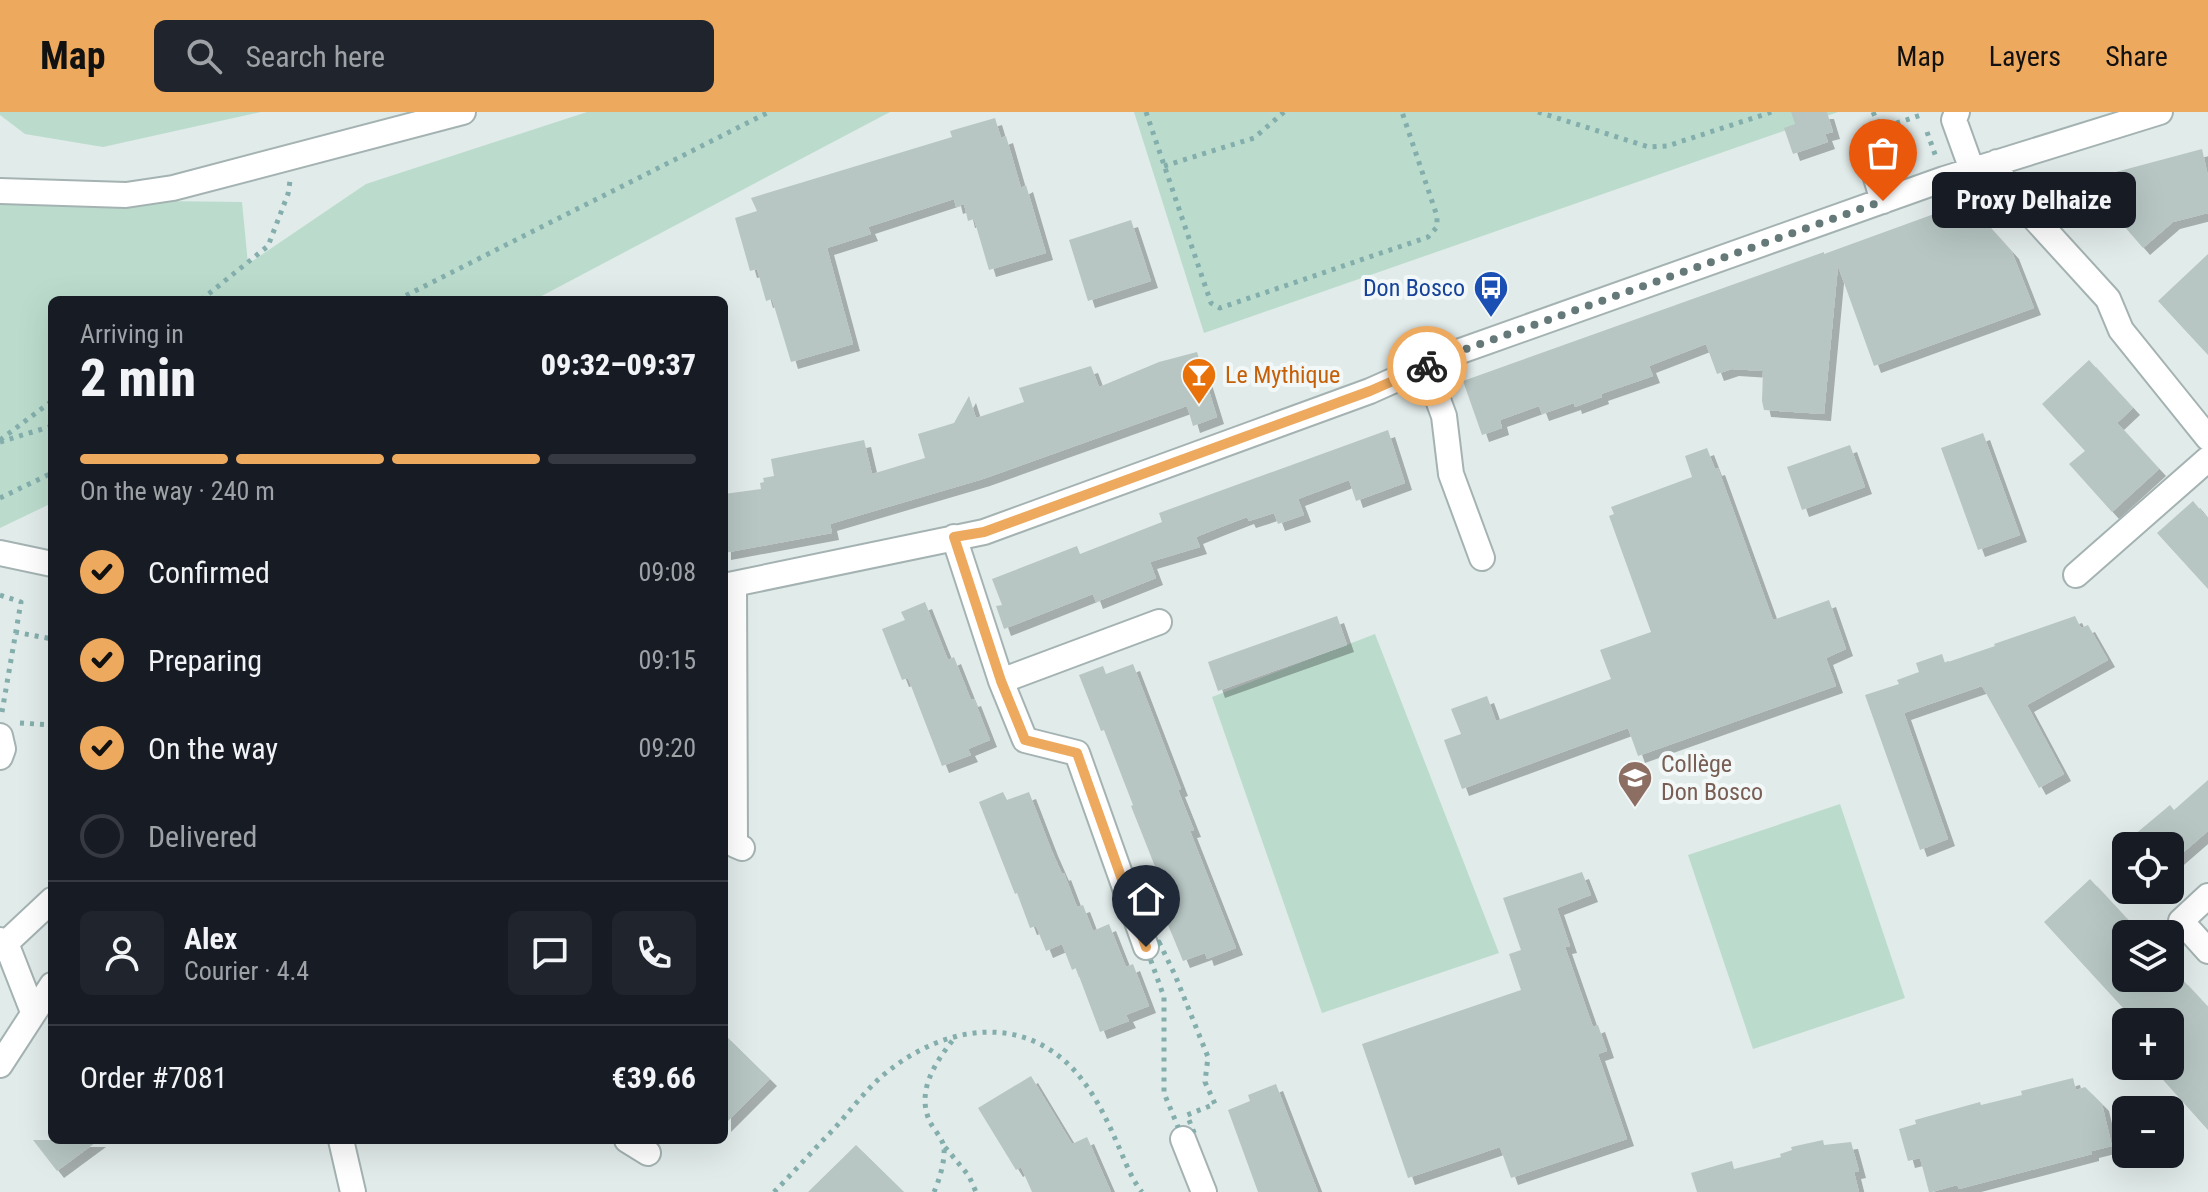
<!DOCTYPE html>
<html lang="en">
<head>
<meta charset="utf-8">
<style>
	body { margin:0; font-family:"Roboto Condensed",sans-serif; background:#20242c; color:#f1f3f6; height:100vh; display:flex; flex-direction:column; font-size:30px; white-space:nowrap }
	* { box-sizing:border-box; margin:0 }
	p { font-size:26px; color:#9ea1a6 }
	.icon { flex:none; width:44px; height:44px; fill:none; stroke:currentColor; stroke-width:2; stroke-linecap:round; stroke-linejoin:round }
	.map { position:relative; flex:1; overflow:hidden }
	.side { position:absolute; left:48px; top:184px; width:680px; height:848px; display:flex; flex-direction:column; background:#171b24; border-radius:12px; box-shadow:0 8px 32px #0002 }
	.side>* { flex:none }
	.fabs { position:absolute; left:2112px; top:720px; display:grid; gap:16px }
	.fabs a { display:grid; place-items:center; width:72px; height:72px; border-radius:12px; background:#171b24; box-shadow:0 8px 32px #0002; font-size:40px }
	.pin { position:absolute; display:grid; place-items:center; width:68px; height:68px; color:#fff; margin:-82px -34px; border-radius:50% 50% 50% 0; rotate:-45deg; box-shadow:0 0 8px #0007 }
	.pin .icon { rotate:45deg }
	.courier { position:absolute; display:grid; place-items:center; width:80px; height:80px; margin:-40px; border:6px solid #eda95e; border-radius:50%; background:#fff; color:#222; box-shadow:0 2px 10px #0007 }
	.bubble { position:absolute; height:56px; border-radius:12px; background:#171b24; box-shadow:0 8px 32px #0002; font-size:26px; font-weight:800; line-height:56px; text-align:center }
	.headline em { font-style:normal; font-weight:800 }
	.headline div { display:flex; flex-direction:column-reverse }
	.headline { display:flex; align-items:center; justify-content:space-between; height:136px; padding:0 32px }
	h1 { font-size:52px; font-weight:800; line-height:60px }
	.bar { display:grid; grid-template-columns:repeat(4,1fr); gap:12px 8px; align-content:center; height:96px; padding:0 32px }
	.bar i { height:10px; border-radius:6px; background:#363941 }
	.bar .active { background:#eda95e }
	.bar p { grid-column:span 4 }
	.line { display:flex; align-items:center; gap:20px; padding:0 32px; border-top:2px solid #363941 }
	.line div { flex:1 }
	.round { display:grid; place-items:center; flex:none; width:84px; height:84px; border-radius:12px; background:#20242c }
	ol { padding:0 32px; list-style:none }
	li { display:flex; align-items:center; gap:24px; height:88px }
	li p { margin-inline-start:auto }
	li .icon { padding:8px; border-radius:50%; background:#eda95e; color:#111; stroke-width:4 }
	li:last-child { color:#9ea1a6 }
	li i { width:44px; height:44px; border:4px solid #363941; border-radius:50% }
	header { display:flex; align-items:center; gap:48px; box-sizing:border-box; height:112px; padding:0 40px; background:#eda95e; color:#111 }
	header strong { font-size:38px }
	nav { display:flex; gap:44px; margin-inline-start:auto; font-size:28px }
	.search { width:560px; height:72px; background:#20242c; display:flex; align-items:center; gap:20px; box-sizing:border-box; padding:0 28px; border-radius:12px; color:#9ea1a6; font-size:30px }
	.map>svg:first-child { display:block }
	.green { fill:#bbdccd }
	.building { fill:#b7c6c3; filter:url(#shadow) }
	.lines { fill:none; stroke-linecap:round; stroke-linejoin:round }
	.minor-casing { stroke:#a4b3b2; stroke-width:28 }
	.path { stroke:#83aeac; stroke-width:5; stroke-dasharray:4 6; stroke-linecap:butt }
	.minor { stroke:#fff; stroke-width:24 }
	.done { stroke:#657978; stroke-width:8; stroke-dasharray:0 14.4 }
	.route { stroke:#eda95e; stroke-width:10 }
	.labels { text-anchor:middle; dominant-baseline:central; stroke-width:8; stroke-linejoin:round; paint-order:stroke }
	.transit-label { font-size:24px; fill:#164399; stroke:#f2f8f7; text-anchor:end }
	.food-label { font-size:24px; fill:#c56008; stroke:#f2f8f7; text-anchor:start }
	.education-label { font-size:24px; fill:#785e54; stroke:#f2f8f7; text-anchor:start }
</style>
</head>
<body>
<header>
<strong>Map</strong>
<div class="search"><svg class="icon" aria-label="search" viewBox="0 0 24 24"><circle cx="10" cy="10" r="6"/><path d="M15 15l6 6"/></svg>Search here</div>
<nav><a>Map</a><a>Layers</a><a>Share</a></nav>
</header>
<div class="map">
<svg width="2208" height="1080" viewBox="0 0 2208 1080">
	<defs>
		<filter id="shadow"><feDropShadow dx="7" dy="7" stdDeviation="0" flood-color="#0004"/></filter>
	</defs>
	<rect width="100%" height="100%" fill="#e1ebea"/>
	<path class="green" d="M 0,0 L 261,0 L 103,35 L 25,22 L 0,3 Z
		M 587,0 L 890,0 L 534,188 L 52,188 L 52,391 L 0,416 L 0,87 L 242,90 L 248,152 L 366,72 Z
		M 1134,0 L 1838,0 L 1204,221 Z
		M 1375,522 L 1499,841 L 1322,901 L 1212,585 Z
		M 1840,692 L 1905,886 L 1753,937 L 1688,743 Z"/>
	<path class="building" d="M 1791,0 L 1827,0 L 1833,20 L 1825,22 L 1828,30 L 1793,42 L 1784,16 L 1795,12 Z
		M 995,6 L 1001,26 L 1006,24 L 1021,76 L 1026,73 L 1046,141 L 989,158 L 974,107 L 968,109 L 964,92 L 956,95 L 954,87 L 868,115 L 871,122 L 827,136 L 853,232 L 791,250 L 772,187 L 766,189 L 757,157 L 750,159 L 735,106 L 757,99 L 751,86 L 952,25 L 950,19 Z
		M 2202,37 L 2208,64 L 2208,101 L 2173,110 L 2143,136 L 2105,92 L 2112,61 Z
		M 1967,90 L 2012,140 L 2034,196 L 1874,254 L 1838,154 L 1824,302 L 1764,298 L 1762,289 L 1763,259 L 1732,257 L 1717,262 L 1706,232 L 1649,254 L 1653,264 L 1601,282 L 1602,285 L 1575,295 L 1574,291 L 1542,302 L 1539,294 L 1500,308 L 1502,316 L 1482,323 L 1463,269 L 1824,140 L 1824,142 Z
		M 1131,108 L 1151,169 L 1088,189 L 1069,128 Z
		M 2208,142 L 2208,243 L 2158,189 Z
		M 1197,240 L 1217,305 L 1193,314 L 1187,294 L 983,367 L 830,412 L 832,421 L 724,441 L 724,382 L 761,377 L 760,371 L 764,370 L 763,366 L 774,364 L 771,347 L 864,328 L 872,362 L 925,346 L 918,322 L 954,311 L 969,284 L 976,306 L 1024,290 L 1019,276 L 1091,254 L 1099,275 L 1159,250 Z
		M 2089,248 L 2133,296 L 2117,311 L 2159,357 L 2112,400 L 2069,352 L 2085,339 L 2042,292 Z
		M 1388,318 L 1405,371 L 1356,389 L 1349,368 L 1298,387 L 1304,403 L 1278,412 L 1274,401 L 1249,409 L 1247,405 L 1221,415 L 1196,425 L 1200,435 L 1150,450 L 1156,466 L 1096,490 L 1093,482 L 1004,517 L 996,494 L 1002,493 L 992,467 L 1077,434 L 1080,442 L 1162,410 L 1159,401 Z
		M 1983,321 L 2020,423 L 1978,438 L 1941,336 Z
		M 1850,333 L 1865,375 L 1802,398 L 1787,355 Z
		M 1707,336 L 1715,357 L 1718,356 L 1773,508 L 1829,488 L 1846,537 L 1826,546 L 1836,574 L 1638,644 L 1628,616 L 1462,677 L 1444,628 L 1461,622 L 1451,597 L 1487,584 L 1496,609 L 1611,567 L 1600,538 L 1651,520 L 1609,404 L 1614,402 L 1611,395 L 1692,365 L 1685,344 Z
		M 2193,389 L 2208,407 L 2208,477 L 2157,421 Z
		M 925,490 L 948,548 L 954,545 L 971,588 L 974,587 L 990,628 L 968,637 L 971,643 L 942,654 L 908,566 L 902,568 L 882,517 L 905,508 L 901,500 Z
		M 1337,504 L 1347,533 L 1218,579 L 1208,550 Z
		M 2075,504 L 2081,516 L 2088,513 L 2108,548 L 2027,593 L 2064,662 L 2039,676 L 1982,574 L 1904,601 L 1948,727 L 1920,738 L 1865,583 L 1899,572 L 1897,568 L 1919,560 L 1916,551 L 1942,542 L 1945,551 L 1995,534 L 1994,532 Z
		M 1133,552 L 1181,677 L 1178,678 L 1194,718 L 1190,719 L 1236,836 L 1207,847 L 1205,841 L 1183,849 L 1166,808 L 1170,806 L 1153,764 L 1158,762 L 1131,694 L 1133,693 L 1104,618 L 1101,619 L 1079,563 L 1103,554 L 1106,562 Z
		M 2208,668 L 2208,719 L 2170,752 L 2170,734 L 2121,734 L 2170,693 L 2174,698 Z
		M 1003,680 L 1007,688 L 1029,680 L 1051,737 L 1062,762 L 1064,761 L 1077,795 L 1083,793 L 1093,819 L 1109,812 L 1126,855 L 1133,852 L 1149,894 L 1126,903 L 1129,909 L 1100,920 L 1076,856 L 1072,858 L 1062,832 L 1046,839 L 1036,814 L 1030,816 L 1017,781 L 1015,782 L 979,690 Z
		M 1582,760 L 1591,783 L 1557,796 L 1570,834 L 1565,835 L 1593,915 L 1598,913 L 1607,939 L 1598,942 L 1627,1027 L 1511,1066 L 1500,1035 L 1408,1066 L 1362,932 L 1521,878 L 1509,842 L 1521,838 L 1503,786 Z
		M 2090,767 L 2141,822 L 2126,822 L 2126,866 L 2181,866 L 2208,895 L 2208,1018 L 2156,960 L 2162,954 L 2170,954 L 2170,910 L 2136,910 L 2044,810 Z
		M 724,922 L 770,967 L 724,1013 Z
		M 1031,964 L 1072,1032 L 1087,1025 L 1111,1080 L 1032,1080 L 1021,1055 L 1016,1058 L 978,996 Z
		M 2073,966 L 2076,978 L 2085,975 L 2102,992 L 2112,1034 L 2092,1039 L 2092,1042 L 1959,1077 L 1957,1073 L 1932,1080 L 1929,1080 L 1920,1046 L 1908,1049 L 1899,1017 L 1916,1012 L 1915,1008 L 1980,990 L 1981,993 L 2022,983 L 2021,979 Z
		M 1276,972 L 1301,1037 L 1318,1080 L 1258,1080 L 1228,998 L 1250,989 L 1248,983 Z
		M 33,1028 L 99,1028 L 57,1059 Z
		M 1823,1028 L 1824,1033 L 1851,1030 L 1859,1059 L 1854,1060 L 1859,1080 L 1697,1080 L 1691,1061 L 1732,1049 L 1734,1057 L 1781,1045 L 1780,1042 L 1792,1038 L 1791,1035 Z
		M 856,1033 L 904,1080 L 808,1080 Z"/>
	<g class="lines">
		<defs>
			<path id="minor" d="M 1957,0 L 1954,8 L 1972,58
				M 1866,33 L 1883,89
				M 1997,50 L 2005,74 L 2108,187 L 2121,218 L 2208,326
				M 0,79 L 126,83 L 173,76 L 463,0
				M 1426,255 L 1444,304 L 1451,362 L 1482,446
				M 954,425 L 1001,569 L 1025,628 L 1077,641 L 1146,835
				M 0,441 L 52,452
				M 2076,463 L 2208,347
				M 734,473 L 735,733 L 742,736
				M 724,474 L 984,420 L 1370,279 L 1455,241 L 1944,67 L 2160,0
				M 1001,569 L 1159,510
				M 0,624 L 3,637 L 0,645
				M 2208,784 L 2181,809 L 2208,839
				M 0,828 L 6,831 L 33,900
				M 6,831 L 52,788
				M 0,953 L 52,873
				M 1183,1027 L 1204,1080
				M 341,1028 L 353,1080
				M 627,1028 L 648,1041"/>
		</defs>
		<use href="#minor" class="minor-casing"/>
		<path class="path" d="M 1146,0 L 1211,191 L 1220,196 L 1428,125 L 1437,115 L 1437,104 L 1402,0
			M 1538,0 L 1649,35 L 1667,34 L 1772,0
			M 1873,0 L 1877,9 L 1891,13 L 1921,3
			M 1927,20 L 1936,45
			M 1164,54 L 1254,26 L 1284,0
			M 201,188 L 268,134 L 288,82 L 290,69
			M 397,188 L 769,0
			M 0,328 L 52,289
			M 0,330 L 52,314
			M 0,386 L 52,361
			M 0,483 L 21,490 L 2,600
			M 15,520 L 52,527
			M 20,611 L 52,613
			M 1159,830 L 1175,863 L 1208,945 L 1205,970 L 1215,992 L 1187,1003 L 1195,1023 L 1183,1027 L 1164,981 L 1164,885 L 1146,835 Z
			M 945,1035 L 969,1064 L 976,1080
			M 774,1080 C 794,1060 813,1038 833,1018 C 851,998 866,977 887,960 C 943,915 1020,900 1074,958 C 1093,979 1106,1005 1117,1031 C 1125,1048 1130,1065 1142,1080
			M 934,1080 C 939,1069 945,1049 944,1037 C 944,1028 934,1018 930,1010 C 915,978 937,948 956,924"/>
		<use href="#minor" class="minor"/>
	</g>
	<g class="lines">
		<path class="done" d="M 1427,254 L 1455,241 L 1883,89"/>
		<path class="route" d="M 1146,835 L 1077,641 L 1025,628 L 1001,569 L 954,425 L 984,420 L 1370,279 L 1427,254"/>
	</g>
	<defs>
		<symbol id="bus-pin" viewBox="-11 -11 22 30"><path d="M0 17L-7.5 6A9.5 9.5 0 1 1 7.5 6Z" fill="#1a4fb4" stroke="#f2f8f7"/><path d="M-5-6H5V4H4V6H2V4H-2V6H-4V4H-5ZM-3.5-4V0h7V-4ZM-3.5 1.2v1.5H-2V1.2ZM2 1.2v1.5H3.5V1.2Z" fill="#fff"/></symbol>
		<symbol id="bar-pin" viewBox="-11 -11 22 30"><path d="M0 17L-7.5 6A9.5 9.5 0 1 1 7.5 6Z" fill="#e8710a" stroke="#f2f8f7"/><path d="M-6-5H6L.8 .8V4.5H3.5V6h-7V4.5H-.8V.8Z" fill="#fff"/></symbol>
		<symbol id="school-pin" viewBox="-11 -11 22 30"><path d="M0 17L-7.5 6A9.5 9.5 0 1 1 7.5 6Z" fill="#8d6e63" stroke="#f2f8f7"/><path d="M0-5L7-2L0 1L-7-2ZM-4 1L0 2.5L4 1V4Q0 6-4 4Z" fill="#fff"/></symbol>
	</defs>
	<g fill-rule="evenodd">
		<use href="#bus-pin" x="1471" y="156" width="40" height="54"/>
		<use href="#bar-pin" x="1179" y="243" width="40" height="54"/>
		<use href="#school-pin" x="1615" y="646" width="40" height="54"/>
	</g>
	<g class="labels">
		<g class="transit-label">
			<text x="1465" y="176">Don Bosco</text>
		</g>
		<g class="food-label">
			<text x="1225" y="263">Le Mythique</text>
		</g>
		<g class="education-label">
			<text x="1661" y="652">Collège<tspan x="1661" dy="28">Don Bosco</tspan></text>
		</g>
	</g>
</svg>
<div class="fabs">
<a><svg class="icon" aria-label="locate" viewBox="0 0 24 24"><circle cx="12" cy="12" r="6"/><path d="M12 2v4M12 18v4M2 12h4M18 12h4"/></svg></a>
<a><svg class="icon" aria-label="layers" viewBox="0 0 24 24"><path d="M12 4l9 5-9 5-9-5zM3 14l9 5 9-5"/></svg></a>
<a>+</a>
<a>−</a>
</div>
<div class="pin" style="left:1883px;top:89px;background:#ea580c"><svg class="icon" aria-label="bag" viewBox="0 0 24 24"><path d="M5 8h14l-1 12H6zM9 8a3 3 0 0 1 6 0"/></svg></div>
<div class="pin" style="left:1146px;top:835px;background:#1f2937"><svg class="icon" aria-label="home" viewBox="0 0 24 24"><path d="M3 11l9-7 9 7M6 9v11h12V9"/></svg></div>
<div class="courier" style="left:1427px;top:254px"><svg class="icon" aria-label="bike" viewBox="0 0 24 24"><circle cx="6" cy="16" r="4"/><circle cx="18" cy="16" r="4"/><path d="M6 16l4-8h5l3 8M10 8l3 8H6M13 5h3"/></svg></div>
<div class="bubble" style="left:1932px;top:60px;width:204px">Proxy Delhaize</div>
<section class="side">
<div class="headline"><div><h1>2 min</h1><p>Arriving in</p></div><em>09:32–09:37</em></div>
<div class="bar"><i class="active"></i><i class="active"></i><i class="active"></i><i></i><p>On the way · 240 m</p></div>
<ol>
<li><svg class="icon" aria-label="check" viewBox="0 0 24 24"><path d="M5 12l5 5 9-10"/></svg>Confirmed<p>09:08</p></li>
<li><svg class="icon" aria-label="check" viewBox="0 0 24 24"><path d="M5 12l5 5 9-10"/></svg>Preparing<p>09:15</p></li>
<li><svg class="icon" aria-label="check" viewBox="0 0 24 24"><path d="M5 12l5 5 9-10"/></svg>On the way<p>09:20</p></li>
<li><i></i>Delivered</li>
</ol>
<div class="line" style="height:144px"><a class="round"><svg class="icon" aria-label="person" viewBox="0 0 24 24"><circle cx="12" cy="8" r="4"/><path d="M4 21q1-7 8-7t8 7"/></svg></a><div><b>Alex</b><p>Courier · 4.4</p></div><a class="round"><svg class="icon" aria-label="chat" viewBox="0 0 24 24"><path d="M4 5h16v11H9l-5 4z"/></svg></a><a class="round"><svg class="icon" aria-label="phone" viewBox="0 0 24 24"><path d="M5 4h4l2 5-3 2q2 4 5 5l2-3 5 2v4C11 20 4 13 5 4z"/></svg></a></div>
<div class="line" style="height:104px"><div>Order #7081</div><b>€39.66</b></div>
</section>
</div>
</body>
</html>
